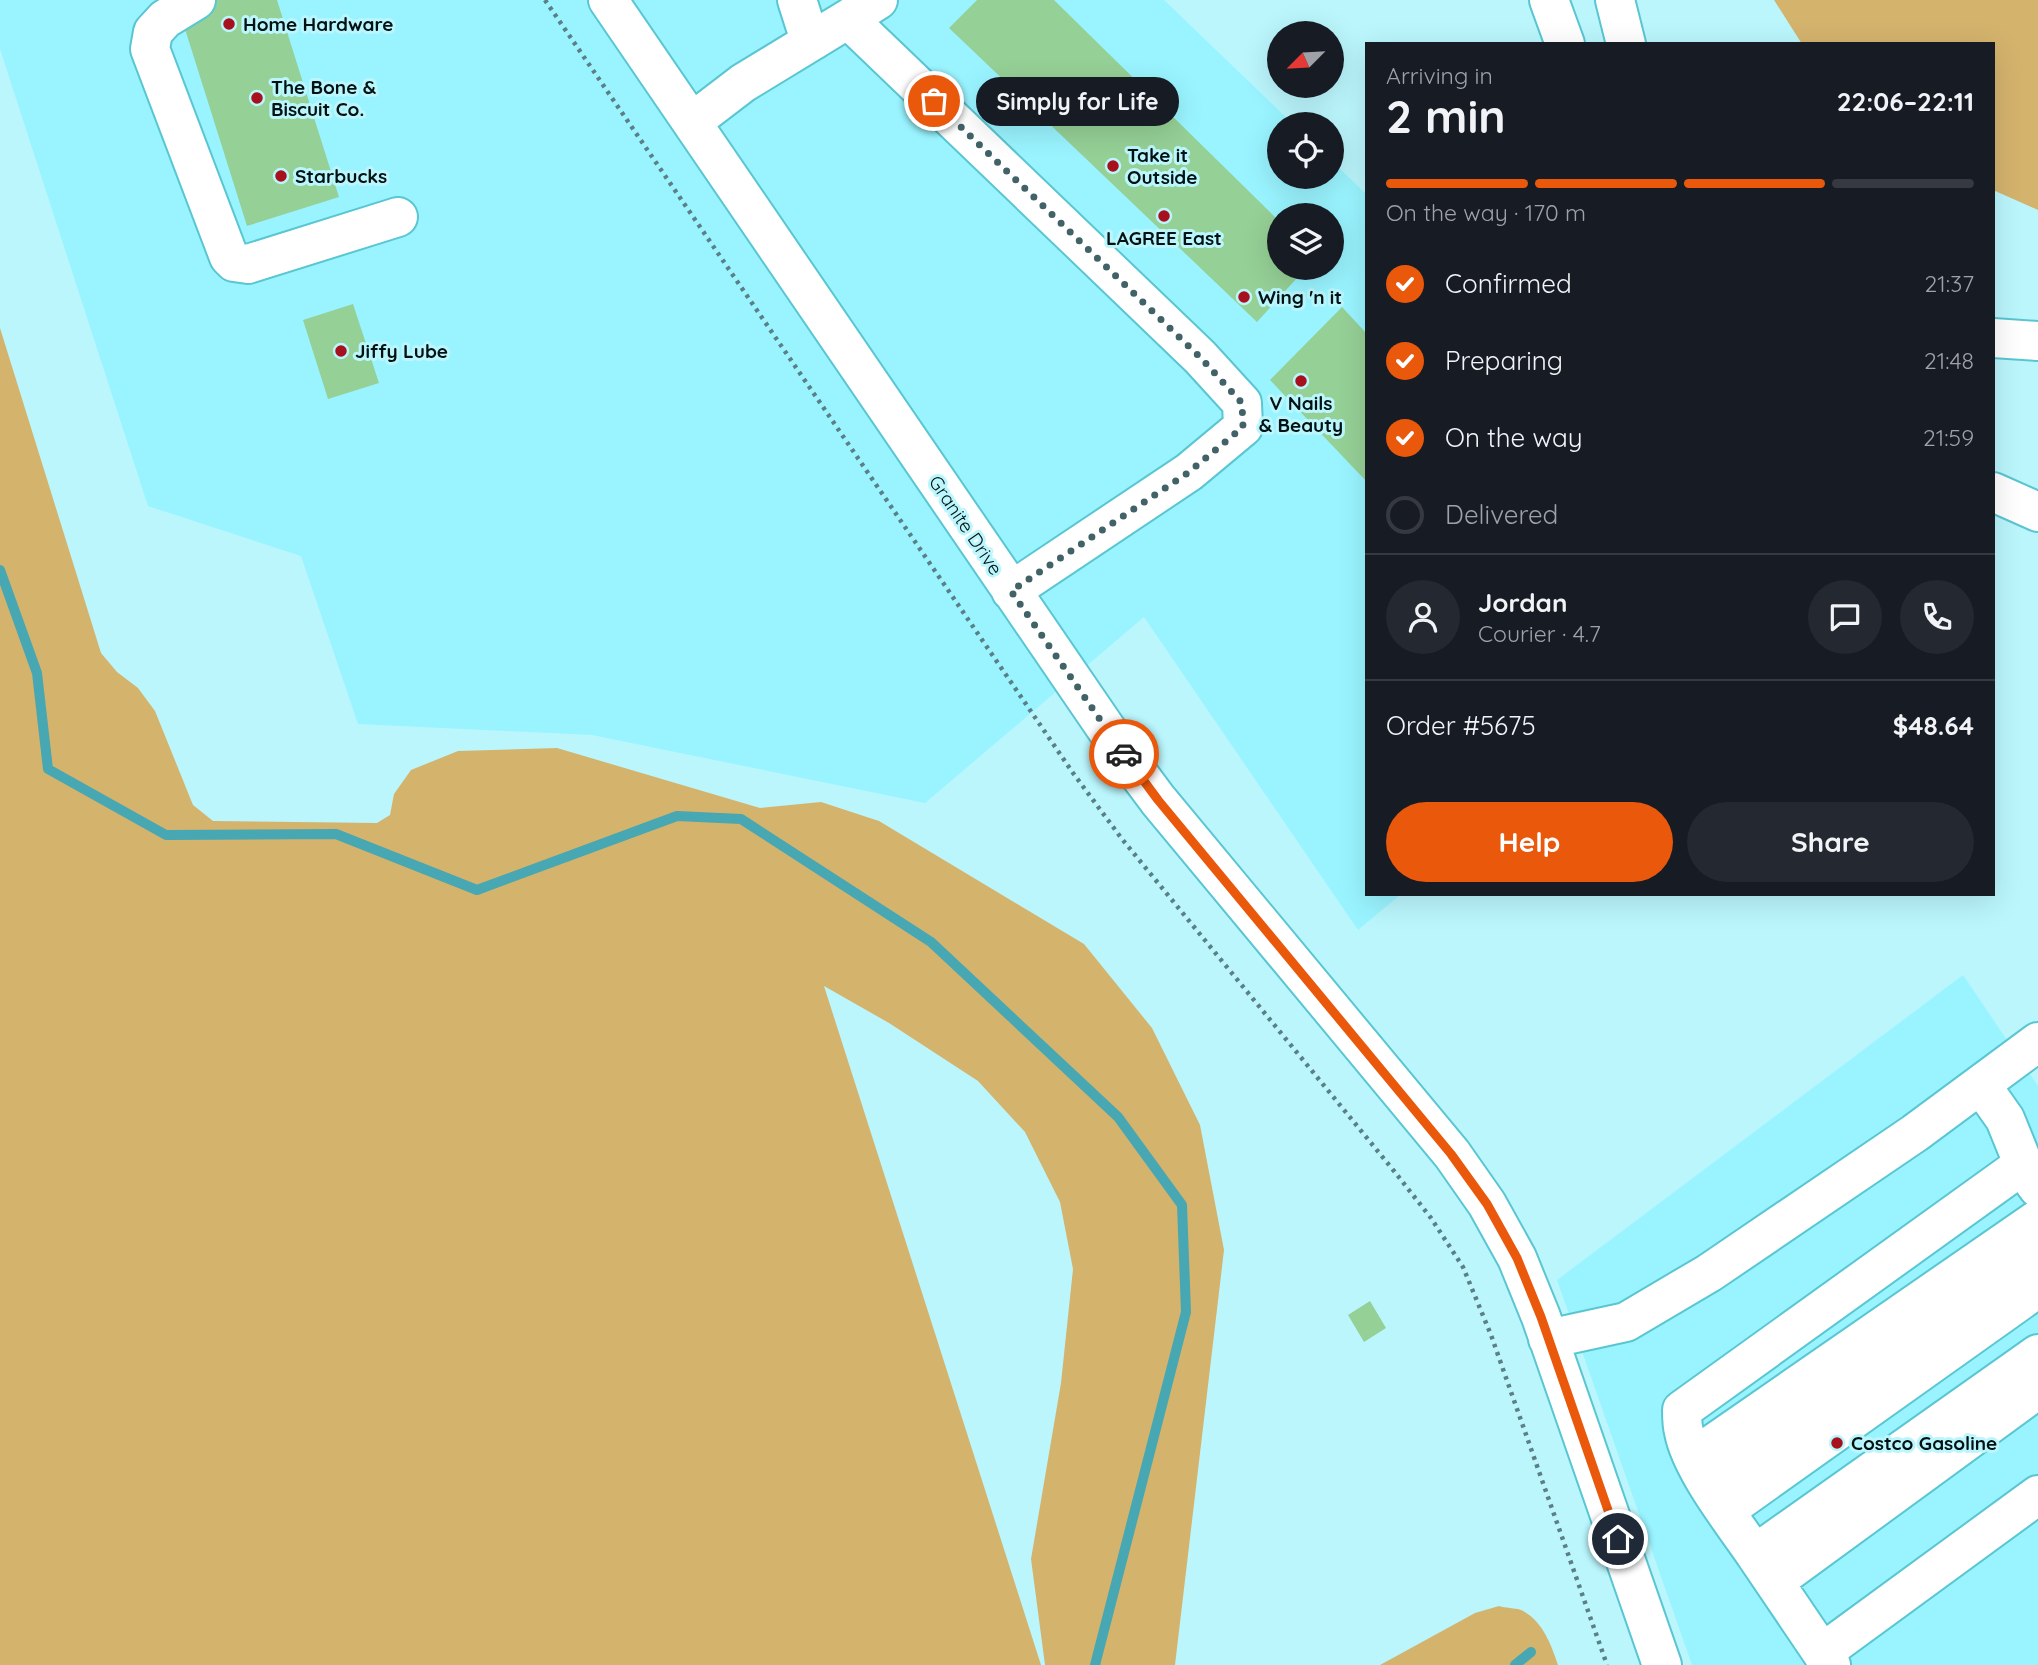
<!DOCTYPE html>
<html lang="en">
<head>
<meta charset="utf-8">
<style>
	body { margin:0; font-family:Quicksand,sans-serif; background:#242831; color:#f1f3f6; height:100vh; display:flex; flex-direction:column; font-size:26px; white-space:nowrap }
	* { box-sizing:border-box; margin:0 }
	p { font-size:23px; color:#9ea1a6 }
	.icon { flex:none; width:38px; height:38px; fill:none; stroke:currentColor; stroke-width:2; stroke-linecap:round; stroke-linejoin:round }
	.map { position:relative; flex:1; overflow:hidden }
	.drawer { position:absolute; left:1365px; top:42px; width:630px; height:854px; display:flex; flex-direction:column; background:#171b24; border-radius:0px; box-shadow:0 7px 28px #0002 }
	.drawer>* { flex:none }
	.needle { width:46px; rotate:246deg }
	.fabs { position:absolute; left:1267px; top:21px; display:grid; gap:14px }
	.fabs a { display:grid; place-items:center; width:77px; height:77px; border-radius:50%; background:#171b24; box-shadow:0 7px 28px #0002; font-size:35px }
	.pin { position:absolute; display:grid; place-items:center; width:60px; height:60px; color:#fff; margin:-30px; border:4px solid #fff; border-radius:50%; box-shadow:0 2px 7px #0007 }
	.courier { position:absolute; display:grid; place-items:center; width:70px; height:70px; margin:-35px; border:5px solid #ea580c; border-radius:50%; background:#fff; color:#222; box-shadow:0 2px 9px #0007 }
	.bubble { position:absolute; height:49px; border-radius:24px; background:#171b24; box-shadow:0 7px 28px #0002; font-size:23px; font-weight:700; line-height:49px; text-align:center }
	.headline em { font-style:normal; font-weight:700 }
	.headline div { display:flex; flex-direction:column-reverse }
	.headline { display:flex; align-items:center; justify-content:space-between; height:119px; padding:0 21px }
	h1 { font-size:46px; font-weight:700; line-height:52px }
	.bar { display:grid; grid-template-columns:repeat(4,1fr); gap:10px 7px; align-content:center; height:84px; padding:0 21px }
	.bar i { height:9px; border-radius:5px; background:#363941 }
	.bar .on { background:#ea580c }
	.bar p { grid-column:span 4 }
	.line { display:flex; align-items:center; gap:18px; padding:0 21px; border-top:2px solid #363941 }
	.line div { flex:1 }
	.round { display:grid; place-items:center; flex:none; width:74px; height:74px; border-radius:37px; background:#242831 }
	ol { padding:0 21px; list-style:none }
	li { display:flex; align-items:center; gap:21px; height:77px }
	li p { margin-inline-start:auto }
	li .icon { padding:7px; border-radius:50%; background:#ea580c; color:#fff; stroke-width:4 }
	li:last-child { color:#9ea1a6 }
	li i { width:38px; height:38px; border:4px solid #363941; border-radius:50% }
	.cta { display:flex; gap:14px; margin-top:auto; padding:14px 21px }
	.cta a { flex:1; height:80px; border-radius:42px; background:#ea580c; color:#fff; font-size:28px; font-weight:700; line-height:80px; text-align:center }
	.cta a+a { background:#242831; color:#f1f3f6 }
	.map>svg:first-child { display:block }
	.built { fill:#99f4ff; fill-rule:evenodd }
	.green { fill:#d4b36d }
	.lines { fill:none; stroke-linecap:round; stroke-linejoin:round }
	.stream { stroke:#47a7b2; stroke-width:10 }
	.building { fill:#95d096 }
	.minor-casing { stroke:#59c6d2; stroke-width:42 }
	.highway-casing { stroke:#59c6d2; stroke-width:42 }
	.path { stroke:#5a8085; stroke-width:4.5; stroke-dasharray:3.5 5; stroke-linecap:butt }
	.minor { stroke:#fff; stroke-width:38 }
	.highway { stroke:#fff; stroke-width:38 }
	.done { stroke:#416266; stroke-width:7; stroke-dasharray:0 12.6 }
	.route { stroke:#ea580c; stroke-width:9 }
	.poi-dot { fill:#a7111e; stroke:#bbf6fd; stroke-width:2.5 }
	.labels { text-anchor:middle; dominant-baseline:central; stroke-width:6; stroke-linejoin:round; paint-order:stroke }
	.poi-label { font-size:19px; font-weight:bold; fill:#001214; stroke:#bbf6fd; text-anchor:start }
	.street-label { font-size:19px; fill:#001214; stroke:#bbf6fd }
</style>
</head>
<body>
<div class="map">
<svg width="2038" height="1665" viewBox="0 0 2038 1665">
	<rect width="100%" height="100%" fill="#bbf6fd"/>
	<path class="built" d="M 0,0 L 1164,0 L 1293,124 L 1279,124 L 1279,177 L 1332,177 L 1332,161 L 1367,195 L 1367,894 L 1401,894 L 1358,930 L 1144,617 L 925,803 L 592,735 L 358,724 L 301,556 L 148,506 L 0,49 ZM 1279,215 L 1332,215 L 1332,268 L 1279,268 Z
		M 1963,975 L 2038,1086 L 2038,1665 L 1692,1665 L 1557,1280 Z"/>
	<path class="green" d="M 1774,0 L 2038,0 L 2038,210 L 1993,190 L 1993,44 L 1802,44 Z
		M 0,328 L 101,653 L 117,672 L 138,688 L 155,711 L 193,805 L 213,821 L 377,823 L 390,815 L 394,794 L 411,770 L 458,751 L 557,748 L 760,808 L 821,802 L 879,821 L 1084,944 L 1152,1028 L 1200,1125 L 1224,1250 L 1175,1665 L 1045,1665 L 1031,1559 L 1061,1383 L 1073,1269 L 1060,1202 L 1025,1132 L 978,1081 L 889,1023 L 824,986 L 1041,1665 L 0,1665 Z
		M 1499,1606 C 1505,1608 1515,1608 1521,1610 C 1542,1620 1551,1644 1558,1665 L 1380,1665 L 1475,1613 Z"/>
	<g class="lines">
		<path class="stream" d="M 0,570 L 37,673 L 48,769 L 166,835 L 336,834 L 477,890 L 677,816 L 741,819 L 931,942 L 1118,1117 L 1182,1205 L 1186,1312 L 1095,1665
			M 1515,1665 L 1531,1652"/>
	</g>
	<path class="building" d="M 212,0 L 277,0 L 339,197 L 247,226 L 179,10 Z
		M 977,0 L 1054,0 L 1279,221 L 1279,268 L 1306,268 L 1257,322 L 949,28 Z
		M 353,304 L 379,383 L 328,399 L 303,320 Z
		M 1342,307 L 1367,334 L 1367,482 L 1270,380 Z
		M 1370,1301 L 1386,1328 L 1364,1342 L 1348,1315 Z"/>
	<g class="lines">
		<defs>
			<path id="minor" d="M 196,0 L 165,19 L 153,32 L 150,49 L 229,257 L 234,262 L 248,264 L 398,217
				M 608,0 L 1120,749 L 1158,800 L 1452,1154 L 1487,1204 L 1517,1258 L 1541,1317 L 1662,1665
				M 797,0 L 805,25 L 814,40
				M 848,19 L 878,0
				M 692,122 L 743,83 L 848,19 L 1200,357 L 1242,403 L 1243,427 L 1189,472 L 1011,591
				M 1981,1085 L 2005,1119 L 2027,1173 L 2038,1188
				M 1548,1339 L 1626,1322 L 1709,1273 L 1915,1133 L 2038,1042
				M 1694,1457 L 2038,1219
				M 1709,1487 L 2038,1255
				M 1726,1510 L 2038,1288
				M 1755,1554 C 1733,1522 1691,1469 1684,1432 C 1682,1425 1682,1417 1682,1410 L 2024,1164
				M 1774,1582 L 2038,1389
				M 1822,1653 L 1755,1554 L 2038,1354
				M 1831,1665 L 1822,1653 L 2038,1495"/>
			<path id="highway" d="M 1549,0 L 1565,44
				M 1615,0 L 1626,44
				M 1993,338 L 2038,341
				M 1993,492 L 2038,512"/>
		</defs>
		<use href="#minor" class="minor-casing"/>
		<use href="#highway" class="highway-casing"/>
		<path class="path" d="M 545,0 L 1073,773 L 1122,839 L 1394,1171 L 1431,1218 L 1463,1267 L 1491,1335 L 1607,1665"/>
		<use href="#minor" class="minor"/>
		<use href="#highway" class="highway"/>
	</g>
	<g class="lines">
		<path class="done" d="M 934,101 L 1200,357 L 1242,403 L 1243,427 L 1189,472 L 1011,591 L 1124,754"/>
		<path class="route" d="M 1124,754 L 1158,800 L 1451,1154 L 1487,1204 L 1517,1258 L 1541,1317 L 1618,1539"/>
	</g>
	<g class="poi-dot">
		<circle cx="229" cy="24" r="7"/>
		<circle cx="257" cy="98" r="7"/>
		<circle cx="1113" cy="166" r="7"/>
		<circle cx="281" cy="176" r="7"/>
		<circle cx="1164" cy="216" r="7"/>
		<circle cx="1244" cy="297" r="7"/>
		<circle cx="341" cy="351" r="7"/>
		<circle cx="1301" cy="381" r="7"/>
		<circle cx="1837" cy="1443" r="7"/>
	</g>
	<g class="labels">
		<g class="poi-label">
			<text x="243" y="24">Home Hardware</text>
			<text x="271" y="87">The Bone &amp;<tspan x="271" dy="22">Biscuit Co.</tspan></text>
			<text x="1127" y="155">Take it<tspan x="1127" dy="22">Outside</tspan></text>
			<text x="295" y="176">Starbucks</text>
			<text x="1164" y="238" text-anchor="middle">LAGREE East</text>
			<text x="1258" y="297">Wing 'n it</text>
			<text x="355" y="351">Jiffy Lube</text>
			<text x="1301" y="403" text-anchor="middle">V Nails<tspan x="1301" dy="22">&amp; Beauty</tspan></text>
			<text x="1851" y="1443">Costco Gasoline</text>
		</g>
		<g class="street-label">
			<text transform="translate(966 525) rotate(56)">Granite Drive</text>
		</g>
	</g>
</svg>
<div class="fabs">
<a><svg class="needle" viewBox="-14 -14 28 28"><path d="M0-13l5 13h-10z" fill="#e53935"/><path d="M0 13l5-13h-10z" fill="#9ea1a6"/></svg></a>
<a><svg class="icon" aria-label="locate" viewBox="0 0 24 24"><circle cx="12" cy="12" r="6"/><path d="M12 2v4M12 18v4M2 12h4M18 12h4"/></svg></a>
<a><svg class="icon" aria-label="layers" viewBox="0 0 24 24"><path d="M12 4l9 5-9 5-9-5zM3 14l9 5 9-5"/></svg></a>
</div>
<div class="pin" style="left:934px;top:101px;background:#ea580c"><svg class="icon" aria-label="bag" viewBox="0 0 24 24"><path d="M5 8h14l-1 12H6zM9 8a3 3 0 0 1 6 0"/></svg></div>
<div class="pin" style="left:1618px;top:1539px;background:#1f2937"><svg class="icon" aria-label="home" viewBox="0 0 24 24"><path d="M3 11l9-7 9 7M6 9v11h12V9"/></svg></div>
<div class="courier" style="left:1124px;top:754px"><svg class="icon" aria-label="car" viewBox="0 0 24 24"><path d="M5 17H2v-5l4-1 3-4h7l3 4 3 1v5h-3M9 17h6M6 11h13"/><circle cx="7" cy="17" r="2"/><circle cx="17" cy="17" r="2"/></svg></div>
<div class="bubble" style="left:976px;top:77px;width:203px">Simply for Life</div>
<section class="drawer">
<div class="headline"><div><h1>2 min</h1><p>Arriving in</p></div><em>22:06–22:11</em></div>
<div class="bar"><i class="on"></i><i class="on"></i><i class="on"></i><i></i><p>On the way · 170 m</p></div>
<ol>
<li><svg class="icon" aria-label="check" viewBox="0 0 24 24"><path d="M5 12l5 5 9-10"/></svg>Confirmed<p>21:37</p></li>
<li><svg class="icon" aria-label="check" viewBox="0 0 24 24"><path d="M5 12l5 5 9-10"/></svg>Preparing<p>21:48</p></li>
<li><svg class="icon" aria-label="check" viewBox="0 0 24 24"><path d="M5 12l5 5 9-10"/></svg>On the way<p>21:59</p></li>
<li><i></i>Delivered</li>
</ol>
<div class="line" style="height:126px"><a class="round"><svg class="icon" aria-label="person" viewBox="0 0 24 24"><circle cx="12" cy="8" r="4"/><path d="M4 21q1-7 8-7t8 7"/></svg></a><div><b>Jordan</b><p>Courier · 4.7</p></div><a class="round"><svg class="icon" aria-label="chat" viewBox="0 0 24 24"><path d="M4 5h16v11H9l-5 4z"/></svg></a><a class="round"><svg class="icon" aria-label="phone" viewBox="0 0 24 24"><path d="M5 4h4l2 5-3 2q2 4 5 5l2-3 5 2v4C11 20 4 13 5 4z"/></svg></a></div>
<div class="line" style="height:91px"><div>Order #5675</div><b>$48.64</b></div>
<div class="cta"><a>Help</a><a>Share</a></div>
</section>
</div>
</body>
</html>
